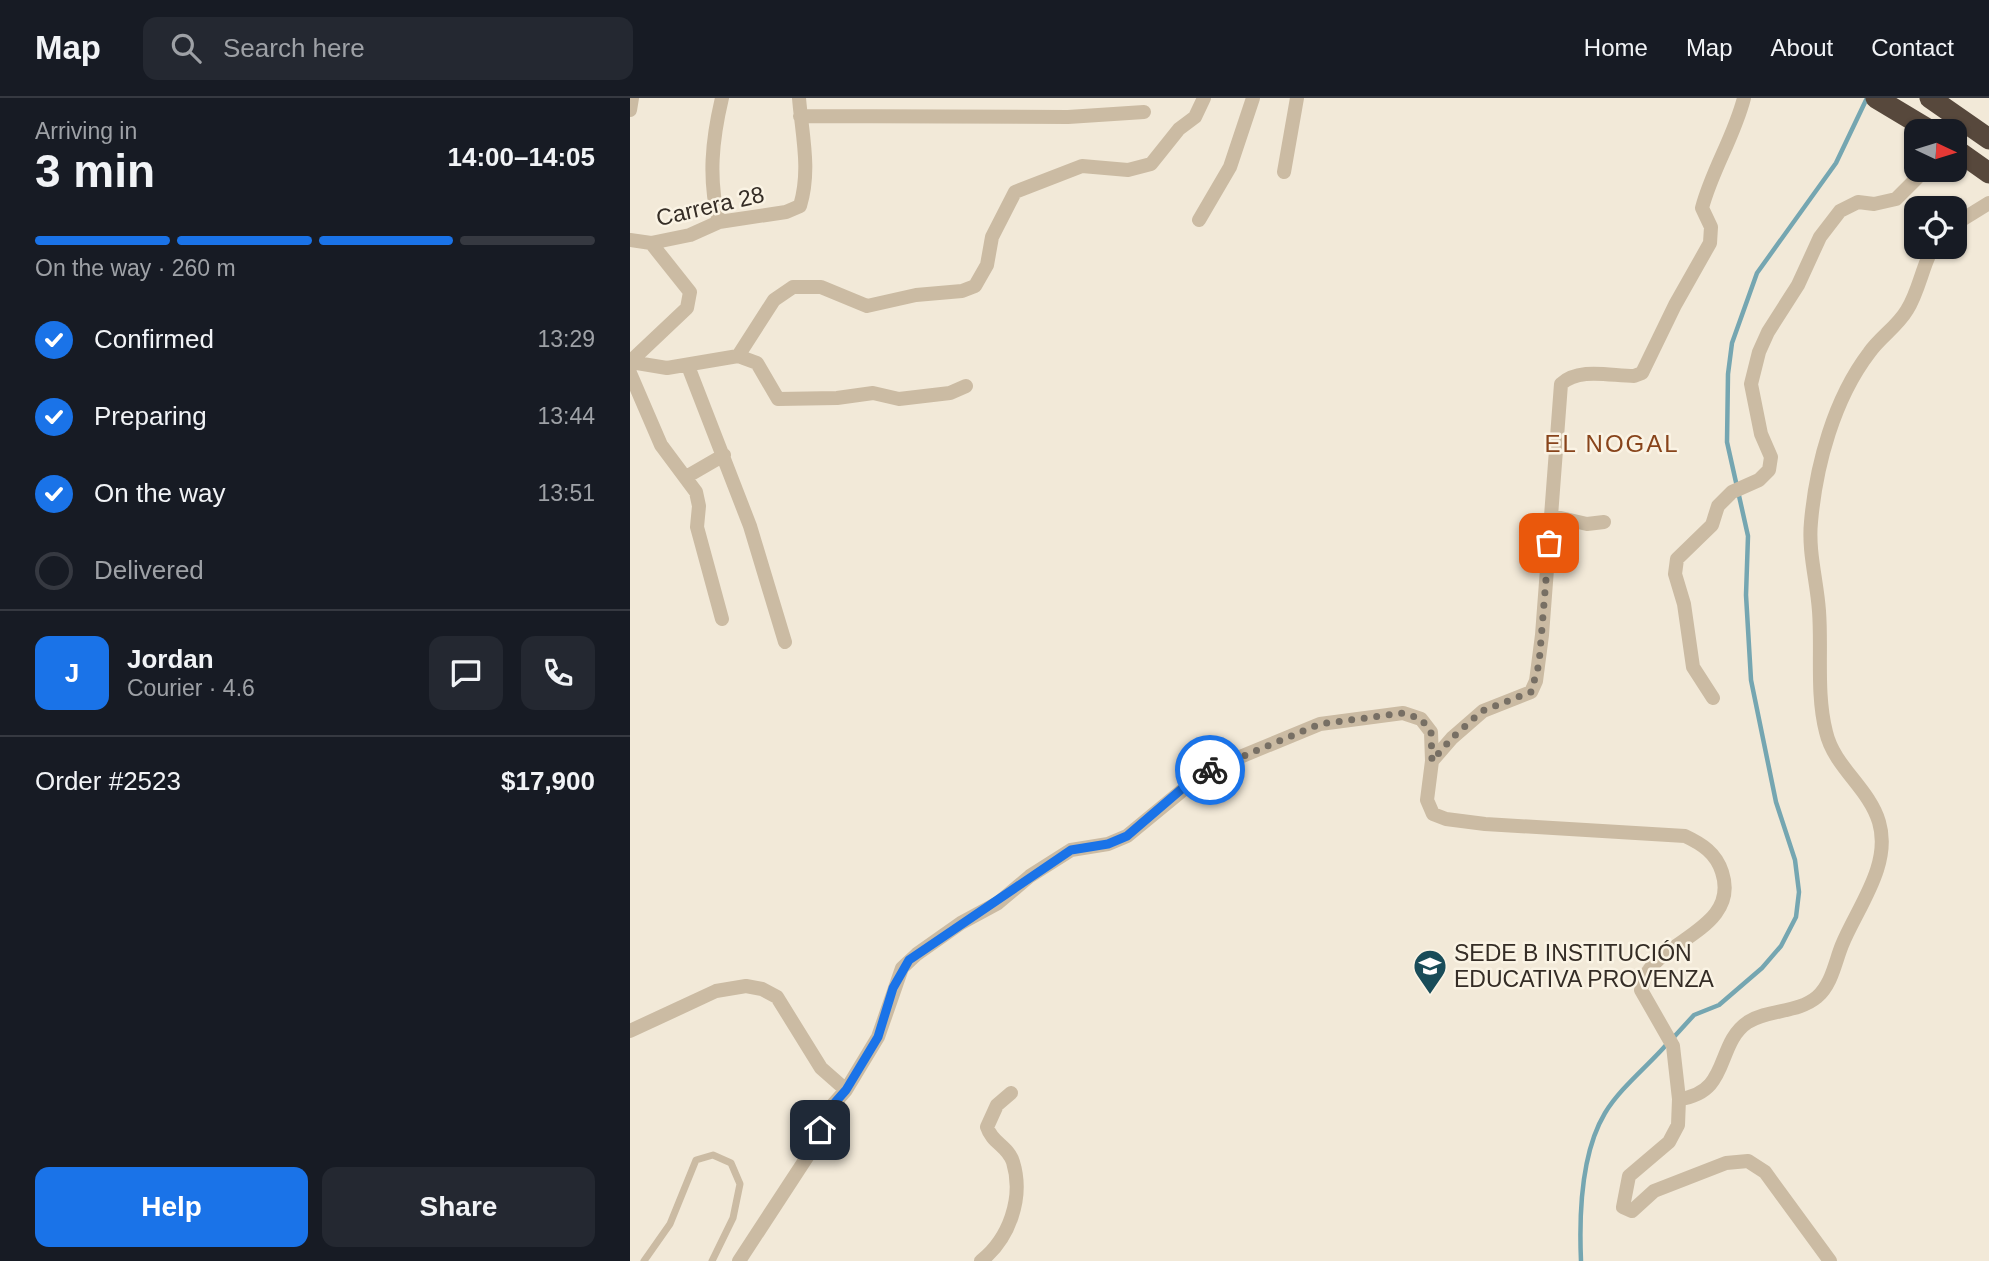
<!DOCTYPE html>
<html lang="en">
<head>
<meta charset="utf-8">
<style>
	body { margin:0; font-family:Helvetica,sans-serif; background:#242831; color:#f1f3f6; height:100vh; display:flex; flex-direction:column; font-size:26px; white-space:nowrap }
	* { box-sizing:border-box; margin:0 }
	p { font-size:23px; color:#9ea1a6 }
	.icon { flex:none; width:38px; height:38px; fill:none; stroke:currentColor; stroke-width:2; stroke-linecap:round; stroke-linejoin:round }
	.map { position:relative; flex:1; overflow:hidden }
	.drawer { display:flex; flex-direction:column; background:#171b24; width:630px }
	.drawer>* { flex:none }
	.needle { width:46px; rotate:94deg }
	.fabs { position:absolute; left:1274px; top:21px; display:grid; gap:14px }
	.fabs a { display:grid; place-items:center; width:63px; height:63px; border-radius:14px; background:#171b24; box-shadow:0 2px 5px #0004; font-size:35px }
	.pin { position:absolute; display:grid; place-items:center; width:60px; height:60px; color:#fff; margin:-30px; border-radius:14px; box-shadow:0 4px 10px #0006 }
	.courier { position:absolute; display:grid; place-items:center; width:70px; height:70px; margin:-35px; border:5px solid #1a73e8; border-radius:50%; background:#fff; color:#222; box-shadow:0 2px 9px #0007 }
	.headline em { font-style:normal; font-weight:700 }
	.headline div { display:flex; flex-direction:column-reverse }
	.headline { display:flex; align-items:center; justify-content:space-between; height:119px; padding:0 35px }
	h1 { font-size:46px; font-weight:700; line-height:52px }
	.bar { display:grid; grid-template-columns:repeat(4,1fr); gap:10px 7px; align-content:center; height:84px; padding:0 35px }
	.bar i { height:9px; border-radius:5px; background:#363941 }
	.bar .selected { background:#1a73e8 }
	.bar p { grid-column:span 4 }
	.line { display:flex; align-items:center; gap:18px; padding:0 35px; border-top:2px solid #363941 }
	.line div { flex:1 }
	.round { display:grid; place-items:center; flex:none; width:74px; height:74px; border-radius:14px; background:#242831 }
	ol { padding:0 35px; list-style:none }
	li { display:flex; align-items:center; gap:21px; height:77px }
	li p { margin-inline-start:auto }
	li .icon { padding:7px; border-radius:50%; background:#1a73e8; color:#fff; stroke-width:4 }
	li:last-child { color:#9ea1a6 }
	li i { width:38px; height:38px; border:4px solid #363941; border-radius:50% }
	.action { display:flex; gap:14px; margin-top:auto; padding:14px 35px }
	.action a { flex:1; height:80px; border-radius:14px; background:#1a73e8; color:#fff; font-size:28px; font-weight:700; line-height:80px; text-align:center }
	.action a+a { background:#242831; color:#f1f3f6 }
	header { display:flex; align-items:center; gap:42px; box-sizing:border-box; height:98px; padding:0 35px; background:#171b24; border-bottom:2px solid #363941 }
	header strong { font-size:33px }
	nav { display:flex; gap:38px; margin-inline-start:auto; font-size:24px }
	.search { width:490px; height:63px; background:#242831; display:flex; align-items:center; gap:18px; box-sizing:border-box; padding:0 24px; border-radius:14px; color:#9ea1a6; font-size:26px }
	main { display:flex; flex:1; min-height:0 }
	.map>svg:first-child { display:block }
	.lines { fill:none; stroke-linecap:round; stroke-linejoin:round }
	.stream { stroke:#75a6b1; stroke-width:4.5 }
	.lane { stroke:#cbbba3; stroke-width:7 }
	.street { stroke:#cbbba3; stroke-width:14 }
	.highway { stroke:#57483c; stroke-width:21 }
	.done { stroke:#776f64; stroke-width:7; stroke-dasharray:0 12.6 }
	.route { stroke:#1a73e8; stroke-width:9 }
	.labels { text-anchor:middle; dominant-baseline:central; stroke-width:5; stroke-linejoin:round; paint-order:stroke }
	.street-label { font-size:23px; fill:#352d26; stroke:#faf3e4 }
	.poi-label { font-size:23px; fill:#352d26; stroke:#faf3e4; text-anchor:start }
	.neighbourhood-label { font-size:24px; letter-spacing:2px; fill:#88441b; stroke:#faf3e4 }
</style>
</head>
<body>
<header>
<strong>Map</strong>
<div class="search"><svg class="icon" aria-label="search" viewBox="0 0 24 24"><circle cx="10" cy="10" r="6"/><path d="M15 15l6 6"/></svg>Search here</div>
<nav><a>Home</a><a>Map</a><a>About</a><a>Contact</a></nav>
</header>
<main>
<section class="drawer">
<div class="headline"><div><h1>3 min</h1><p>Arriving in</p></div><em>14:00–14:05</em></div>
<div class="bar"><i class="selected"></i><i class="selected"></i><i class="selected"></i><i></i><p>On the way · 260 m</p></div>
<ol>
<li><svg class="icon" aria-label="check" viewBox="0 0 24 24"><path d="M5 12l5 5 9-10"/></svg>Confirmed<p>13:29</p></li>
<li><svg class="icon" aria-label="check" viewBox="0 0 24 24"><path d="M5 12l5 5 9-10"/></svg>Preparing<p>13:44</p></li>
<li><svg class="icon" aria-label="check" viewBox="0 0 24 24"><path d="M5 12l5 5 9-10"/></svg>On the way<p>13:51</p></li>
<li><i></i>Delivered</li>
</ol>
<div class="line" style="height:126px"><b class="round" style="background:#1a73e8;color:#fff">J</b><div><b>Jordan</b><p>Courier · 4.6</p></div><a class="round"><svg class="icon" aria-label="chat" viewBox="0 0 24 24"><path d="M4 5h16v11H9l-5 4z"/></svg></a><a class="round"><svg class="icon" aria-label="phone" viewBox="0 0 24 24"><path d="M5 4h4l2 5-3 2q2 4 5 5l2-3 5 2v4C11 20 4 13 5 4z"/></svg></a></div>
<div class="line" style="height:91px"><div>Order #2523</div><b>$17,900</b></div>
<div class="action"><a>Help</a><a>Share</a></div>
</section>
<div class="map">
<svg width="1359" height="1163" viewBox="0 0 1359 1163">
	<rect width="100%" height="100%" fill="#f2e9d8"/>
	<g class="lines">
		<path class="stream" d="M 1043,940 L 1064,917 L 1089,907 L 1132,870 L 1151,848 L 1166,819 L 1169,794 L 1165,762 L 1146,704 L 1121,582 L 1116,497 L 1118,438 L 1097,344 L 1098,276 L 1102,245 L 1127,175 L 1206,65 L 1237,0
			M 951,1163 C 949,1117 951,1055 975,1015 C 990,990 1018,968 1037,946"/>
		<path class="lane" d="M 14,1163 L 40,1126 L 66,1062 L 83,1057 L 101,1065 L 110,1086 L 103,1120 L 82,1163"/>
		<path class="street" d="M 0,12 L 2,0
			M 170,18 L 438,19 L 514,14
			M 654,74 L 667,0
			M 569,122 L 600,69 L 623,0
			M 89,124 C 78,81 82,42 92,0
			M 1325,126 L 1359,105
			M 0,142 L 21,145 L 60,137 L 89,124 L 156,114 L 170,108 C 181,72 172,37 169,0
			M 108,258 L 127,265 L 148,301 L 207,300 L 243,295 L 269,301 L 320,295 L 336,288
			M 0,264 L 37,270 L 108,258 L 144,202 L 163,189 L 191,189 L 237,208 L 286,197 L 332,193 L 345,188 L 357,167 L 362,139 L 385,94 L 452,68 L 498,72 L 521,66 L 549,31 L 565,19 L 574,0
			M 0,264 L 57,210 L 60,194 L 21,145
			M 58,268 L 120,428 L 155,544
			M 0,275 L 31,347 L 66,394 L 69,408 L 67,429 L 92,521
			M 56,379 L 94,357
			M 922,418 L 957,426 L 974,424
			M 1083,600 L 1063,569 L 1054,506 L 1045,476 L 1047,461 L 1082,427 L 1088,408 L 1102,394 L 1129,382 L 1139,372 L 1141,359 L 1131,336 L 1121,286 L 1129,254 L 1138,234 L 1168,187 L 1190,139 L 1210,113 L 1228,104 L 1244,106 L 1266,101 L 1295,72
			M 802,663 L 822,640 L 853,613 L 901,594 L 906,583 L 912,537 L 931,286 C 949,269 981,278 1004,278 L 1012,275 L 1045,207 L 1080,145 L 1081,129 L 1072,110 C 1082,72 1104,39 1114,0
			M 0,933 L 86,893 L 116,888 L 132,891 L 147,899 L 191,970 L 216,992
			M 1049,1001 C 1101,995 1085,946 1118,924 C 1139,911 1168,915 1187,899 C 1202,886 1205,864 1212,847 C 1227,810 1262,767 1249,724 C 1239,690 1204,669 1196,634 C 1186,595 1192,552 1189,513 C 1187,483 1178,454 1181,424 C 1186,367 1204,301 1239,255 C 1250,239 1267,229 1277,212 C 1289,193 1292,169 1303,149
			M 109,1163 L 179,1056 L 201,1009 L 216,992 L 248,939 L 272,870 L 287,856 L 331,825 L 368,805 L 400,778 L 441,752 L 478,746 L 497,738 L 576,673 L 690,626 L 773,615 L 791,621 L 801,634 L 802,663 L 797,702 L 803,716 L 816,721 L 855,726 L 1055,738 C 1072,746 1086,755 1092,774 C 1109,826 1042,840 1019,872 C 1015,877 1013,886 1011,892 L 1043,948 L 1049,1001 L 1048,1027 L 1039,1044 L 999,1078 L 993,1109 L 1002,1113 L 1024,1093 L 1096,1065 L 1118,1063 L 1135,1074 L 1200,1163
			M 351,1163 C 379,1141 394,1100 383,1064 C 378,1048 362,1045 357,1029 L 367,1007 L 381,995"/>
		<path class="highway" d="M 1246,0 L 1301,33
			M 1300,0 L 1359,41
			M 1325,51 L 1359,75"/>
	</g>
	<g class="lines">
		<path class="done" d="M 580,672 L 690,626 L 773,615 L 791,621 L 801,634 L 802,663 L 822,640 L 852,613 L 901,594 L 909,566 L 919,445"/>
		<path class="route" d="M 190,1032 L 201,1009 L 216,992 L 248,939 L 263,890 L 279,862 L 441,752 L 478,746 L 497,738 L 561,683 L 580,672"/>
	</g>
	<defs>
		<symbol id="school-pin" viewBox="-11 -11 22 30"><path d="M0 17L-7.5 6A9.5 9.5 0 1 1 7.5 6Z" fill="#194c59" stroke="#faf3e4"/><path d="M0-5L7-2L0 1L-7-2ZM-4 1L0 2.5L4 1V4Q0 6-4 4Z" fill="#fff"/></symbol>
	</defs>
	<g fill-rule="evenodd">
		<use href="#school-pin" x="781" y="849" width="38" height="52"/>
	</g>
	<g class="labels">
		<g class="street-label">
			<text transform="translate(80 108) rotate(-13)">Carrera 28</text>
		</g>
		<g class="poi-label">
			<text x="824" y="855">SEDE B INSTITUCIÓN<tspan x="824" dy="26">EDUCATIVA PROVENZA</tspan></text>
		</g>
		<g class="neighbourhood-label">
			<text x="982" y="345">EL NOGAL</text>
		</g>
	</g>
</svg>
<div class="fabs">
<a><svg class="needle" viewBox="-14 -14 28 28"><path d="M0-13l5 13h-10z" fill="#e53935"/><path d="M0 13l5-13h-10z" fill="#9ea1a6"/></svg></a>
<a><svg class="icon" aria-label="locate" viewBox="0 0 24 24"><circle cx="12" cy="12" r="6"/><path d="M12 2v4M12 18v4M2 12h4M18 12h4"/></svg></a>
</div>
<div class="pin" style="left:919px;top:445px;background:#ea580c"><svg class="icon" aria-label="bag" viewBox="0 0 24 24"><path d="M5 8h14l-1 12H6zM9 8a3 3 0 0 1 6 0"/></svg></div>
<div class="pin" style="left:190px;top:1032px;background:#1f2937"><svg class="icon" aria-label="home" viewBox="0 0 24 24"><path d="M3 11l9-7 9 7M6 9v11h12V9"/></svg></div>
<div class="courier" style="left:580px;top:672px"><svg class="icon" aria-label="bike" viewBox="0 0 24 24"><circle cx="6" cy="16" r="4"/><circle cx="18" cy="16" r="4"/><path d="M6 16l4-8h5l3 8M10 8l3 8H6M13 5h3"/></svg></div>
</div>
</main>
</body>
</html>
